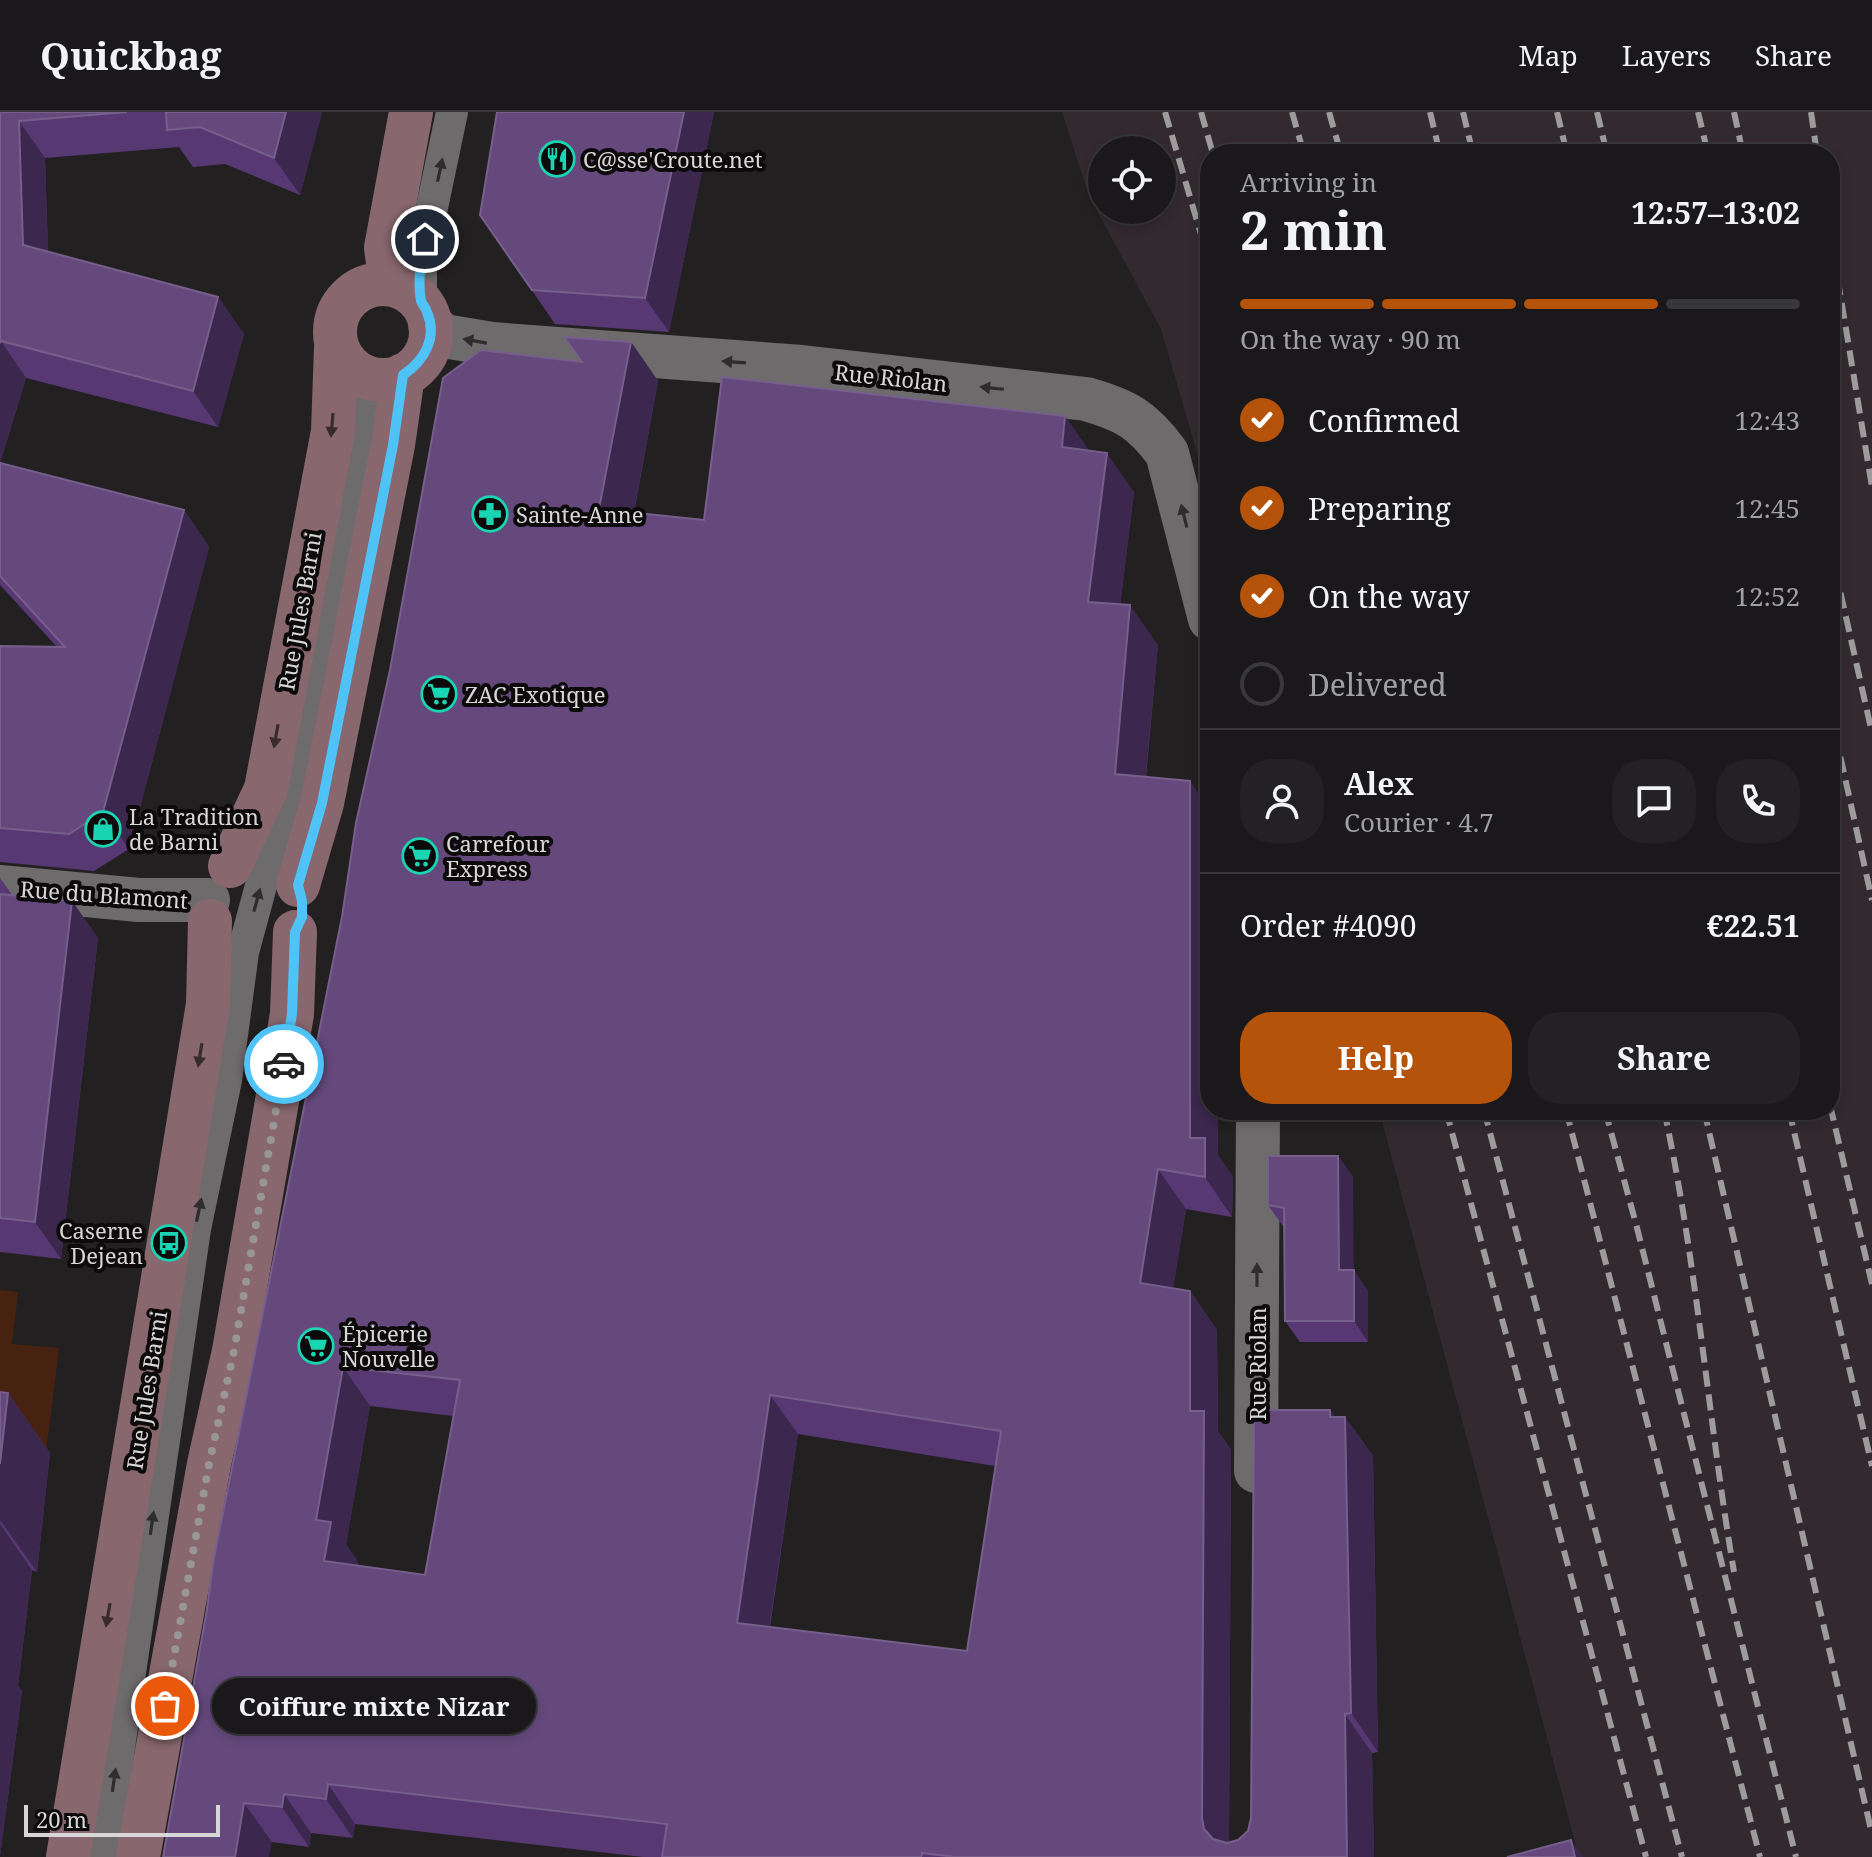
<!DOCTYPE html>
<html lang="en">
<head>
<meta charset="utf-8">
<style>
	body { margin:0; font-family:"Noto Serif",serif; background:#232123; color:#f1f3f6; height:100vh; display:flex; flex-direction:column; font-size:30px; white-space:nowrap }
	* { box-sizing:border-box; margin:0 }
	p { font-size:26px; color:#9fa0a2 }
	.icon { flex:none; width:44px; height:44px; fill:none; stroke:currentColor; stroke-width:2; stroke-linecap:round; stroke-linejoin:round }
	.map { position:relative; flex:1; overflow:hidden }
	.side { position:absolute; left:1200px; top:32px; width:640px; height:976px; display:flex; flex-direction:column; background:#1a181a; border-radius:32px; box-shadow:0 4px 12px #0003,0 0 0 2px #383739 }
	.side>* { flex:none }
	.tools { position:absolute; left:1088px; top:24px; display:grid; gap:16px }
	.tools a { display:grid; place-items:center; width:88px; height:88px; border-radius:50%; background:#1a181a; box-shadow:0 4px 12px #0003,0 0 0 2px #383739; font-size:40px }
	.scale { position:absolute; left:24px; bottom:20px; width:196px; box-sizing:border-box; padding-left:8px; border:4px solid #d8d6d7; border-top:0; font-size:22px; line-height:28px; white-space:nowrap; color:#d8d6d7; -webkit-text-stroke:6px #0c0a0b; paint-order:stroke }
	.pin { position:absolute; display:grid; place-items:center; width:68px; height:68px; color:#fff; margin:-34px; border:4px solid #fff; border-radius:50%; box-shadow:0 2px 8px #0007 }
	.courier { position:absolute; display:grid; place-items:center; width:80px; height:80px; margin:-40px; border:6px solid #4fc3f7; border-radius:50%; background:#fff; color:#222; box-shadow:0 2px 10px #0007 }
	.bubble { position:absolute; height:56px; border-radius:28px; background:#1a181a; box-shadow:0 4px 12px #0003,0 0 0 2px #383739; font-size:26px; font-weight:700; line-height:56px; text-align:center }
	.head em { font-style:normal; font-weight:700 }
	.head div { display:flex; flex-direction:column-reverse }
	.head { display:flex; align-items:center; justify-content:space-between; height:136px; padding:0 40px }
	h1 { font-size:52px; font-weight:700; line-height:60px }
	.bar { display:grid; grid-template-columns:repeat(4,1fr); gap:12px 8px; align-content:center; height:96px; padding:0 40px }
	.bar i { height:10px; border-radius:6px; background:#383739 }
	.bar .active { background:#b45309 }
	.bar p { grid-column:span 4 }
	.line { display:flex; align-items:center; gap:20px; padding:0 40px; border-top:2px solid #383739 }
	.line div { flex:1 }
	.round { display:grid; place-items:center; flex:none; width:84px; height:84px; border-radius:32px; background:#232123 }
	ol { padding:0 40px; list-style:none }
	li { display:flex; align-items:center; gap:24px; height:88px }
	li p { margin-inline-start:auto }
	li .icon { padding:8px; border-radius:50%; background:#b45309; color:#fff; stroke-width:4 }
	li:last-child { color:#9fa0a2 }
	li i { width:44px; height:44px; border:4px solid #383739; border-radius:50% }
	.action { display:flex; gap:16px; margin-top:auto; padding:16px 40px }
	.action a { flex:1; height:92px; border-radius:32px; background:#b45309; color:#fff; font-size:32px; font-weight:700; line-height:92px; text-align:center }
	.action a+a { background:#232123; color:#f1f3f6 }
	header { display:flex; align-items:center; gap:48px; box-sizing:border-box; height:112px; padding:0 40px; background:#1a181a; border-bottom:2px solid #383739 }
	header strong { font-size:38px }
	nav { display:flex; gap:44px; margin-inline-start:auto; font-size:28px }
	.map>svg:first-child { display:block }
	.built { fill:#322a2f; fill-rule:evenodd }
	.green { fill:#482210 }
	.lines { fill:none; stroke-linecap:round; stroke-linejoin:round }
	.lane { stroke:#6e6b6d; stroke-width:32 }
	.street { stroke:#6e6b6d; stroke-width:44 }
	.secondary { stroke:#88676e; stroke-width:44 }
	.rail { stroke:#9d9b9c; stroke-width:6; stroke-dasharray:16 8; stroke-linecap:butt }
	.wall { fill:#573873; fill-rule:evenodd }
	.shaded-wall { fill:#3c274e }
	.building { fill:#65497d; stroke:#775f8b; stroke-width:2; fill-rule:evenodd }
	.oneway { fill:#2e2c2d }
	.oneway2 { fill:#372b2e }
	.done { stroke:#999698; stroke-width:8; stroke-dasharray:0 14.4 }
	.route { stroke:#4fc3f7; stroke-width:10 }
	.labels { text-anchor:middle; dominant-baseline:central; stroke-width:8; stroke-linejoin:round; paint-order:stroke }
	.poi-label { font-size:22px; fill:#d8d6d7; stroke:#0c0a0b; text-anchor:start }
	.street-label { font-size:22px; fill:#d8d6d7; stroke:#0c0a0b }
</style>
</head>
<body>
<header>
<strong>Quickbag</strong>
<nav><a>Map</a><a>Layers</a><a>Share</a></nav>
</header>
<div class="map">
<svg width="1872" height="1745" viewBox="0 0 1872 1745">
	<rect width="100%" height="100%" fill="#232022"/>
	<path class="built" d="M 1062,0 L 1872,0 L 1872,1745 L 1579,1745 L 1379,998 L 1830,998 L 1830,42 L 1210,42 L 1210,385 L 1161,217 L 1089,84 ZM 1102,38 L 1162,38 L 1162,98 L 1102,98 Z"/>
	<path class="green" d="M 0,1178 L 18,1180 L 12,1232 L 59,1236 L 46,1340 L 0,1334 Z"/>
	<g class="lines">
		<path class="lane" d="M 421,190 L 421,148 L 452,0
			M 103,1745 L 195,1117 L 226,968 L 243,840 L 268,748 L 294,684 L 368,288 L 379,268"/>
		<path class="street" d="M 430,212 L 444,224 L 492,232 L 802,255 L 1086,287 C 1125,298 1142,307 1167,341 L 1210,507
			M 0,775 L 139,788 L 208,788
			M 1256,1359 L 1258,998"/>
		<path class="secondary" d="M335 220a48 48 0 1 1 96 0a48 48 0 1 1-96 0Z
			M 391,172 L 386,136 L 411,0
			M 230,754 L 266,677 L 333,319 L 336,235
			M 298,773 L 322,691 L 393,333 L 403,263
			M 68,1745 L 208,892 L 210,809
			M 138,1745 L 209,1352 L 234,1239 L 292,902 L 295,820"/>
		<path class="rail" d="M 1165,0 L 1210,153
			M 1201,0 L 1213,42
			M 1292,0 L 1304,42
			M 1329,0 L 1341,42
			M 1430,0 L 1440,42
			M 1463,0 L 1473,42
			M 1557,0 L 1567,42
			M 1597,0 L 1607,42
			M 1698,0 L 1708,42
			M 1734,0 L 1743,42
			M 1811,0 L 1817,42
			M 1830,120 L 1872,375
			M 1830,434 L 1872,621
			M 1830,598 L 1872,788
			M 1830,993 L 1872,1172
			M 1446,998 L 1646,1745
			M 1484,998 L 1682,1745
			M 1566,998 L 1760,1745
			M 1605,998 L 1636,1112 L 1796,1745
			M 1664,998 C 1697,1150 1708,1307 1734,1460
			M 1704,998 L 1872,1722
			M 1789,998 L 1872,1354"/>
	</g>
	<path class="wall" d="M 0,0 L 322,0 L 300,83 L 225,52 L 193,55 L 179,35 L 45,46 L 48,140 L 218,185 L 244,222 L 218,315 L 26,266 L 0,351 L 184,398 L 209,435 L 129,737 L 94,759 L 0,750 L 0,534 L 57,535 L 0,473 Z
		M 497,0 L 714,0 L 669,220 L 555,212 L 480,103 Z
		M 631,230 L 658,269 L 634,401 L 704,408 L 1065,304 L 1089,339 L 1134,380 L 1120,493 L 1158,533 L 1146,665 L 1210,998 L 1217,998 L 1218,1043 L 1233,1065 L 1232,1105 L 1186,1097 L 1173,1176 L 1190,1179 L 1217,1218 L 1218,1319 L 1231,1338 L 1229,1730 L 1238,1728 L 1248,1719 L 1251,1706 L 1330,1298 L 1335,1305 L 1345,1305 L 1373,1344 L 1378,1640 L 1372,1641 L 1374,1745 L 643,1745 L 355,1712 L 353,1726 L 311,1721 L 309,1735 L 272,1730 L 163,1745 L 582,250 ZM 370,1294 L 453,1304 L 425,1463 L 358,1454 L 358,1450 L 346,1432 ZM 798,1322 L 995,1354 L 967,1539 L 770,1515 Z
		M 0,766 L 13,784 L 72,789 L 98,826 L 61,1147 L 0,1140 Z
		M 1338,1044 L 1353,1065 L 1353,1158 L 1368,1179 L 1368,1230 L 1300,1230 L 1285,1209 L 1284,1114 L 1282,1113 L 1268,1093 Z
		M 0,1280 L 8,1281 L 50,1341 L 37,1460 L 32,1458 L 18,1574 L 22,1579 L 0,1744 Z"/>
	<path class="shaded-wall" d="M 286,0 L 322,0 L 300,83 L 274,46 Z
		M 684,0 L 714,0 L 669,220 L 645,186 Z
		M 19,9 L 45,46 L 49,170 L 23,133 Z
		M 218,185 L 244,222 L 218,315 L 193,279 Z
		M 1,229 L 26,266 L 0,351 L 0,231 Z
		M 631,230 L 658,269 L 627,437 L 599,397 Z
		M 1065,304 L 1093,344 L 1062,335 Z
		M 1107,341 L 1134,380 L 1116,529 L 1088,490 Z
		M 184,398 L 209,435 L 129,737 L 103,700 Z
		M 1130,493 L 1158,533 L 1142,702 L 1115,662 Z
		M 1190,669 L 1210,698 L 1210,998 L 1217,998 L 1218,1043 L 1233,1065 L 1232,1105 L 1205,1065 L 1190,1026 Z
		M 72,789 L 98,826 L 61,1147 L 35,1110 Z
		M 1338,1044 L 1353,1065 L 1354,1179 L 1339,1158 Z
		M 1158,1057 L 1186,1097 L 1168,1210 L 1140,1171 Z
		M 1354,1158 L 1368,1179 L 1368,1230 L 1354,1209 Z
		M 1190,1179 L 1217,1218 L 1218,1319 L 1231,1338 L 1229,1745 L 1204,1717 L 1202,1706 L 1190,1299 Z
		M 343,1255 L 370,1294 L 346,1432 L 358,1450 L 351,1489 L 324,1449 L 316,1408 Z
		M 8,1281 L 50,1341 L 37,1460 L 0,1408 L 0,1352 Z
		M 770,1283 L 798,1322 L 764,1550 L 737,1511 Z
		M 1330,1298 L 1346,1320 L 1345,1305 L 1373,1344 L 1378,1640 L 1351,1601 Z
		M 0,1412 L 32,1458 L 18,1574 L 22,1579 L 0,1744 Z
		M 1345,1602 L 1372,1641 L 1374,1745 L 1347,1745 Z
		M 328,1672 L 355,1712 L 353,1726 L 326,1687 Z
		M 284,1682 L 311,1721 L 309,1735 L 282,1695 Z
		M 244,1691 L 272,1730 L 269,1745 L 235,1745 Z
		M 1571,1728 L 1583,1745 L 1575,1745 Z"/>
	<path class="building" d="M 0,0 L 127,0 L 19,9 L 23,133 L 218,185 L 193,279 L 1,229 L 0,231 Z
		M 166,0 L 286,0 L 274,46 L 200,15 L 167,18 Z
		M 497,0 L 684,0 L 645,186 L 532,178 L 480,103 Z
		M 564,225 L 631,230 L 599,397 L 704,408 L 722,265 L 1065,304 L 1062,335 L 1107,341 L 1088,490 L 1130,493 L 1115,662 L 1190,669 L 1190,1026 L 1205,1026 L 1205,1065 L 1158,1057 L 1140,1171 L 1190,1179 L 1190,1299 L 1204,1299 L 1202,1706 L 1204,1717 L 1213,1727 L 1227,1731 L 1238,1728 L 1248,1719 L 1251,1706 L 1254,1298 L 1330,1298 L 1330,1305 L 1345,1305 L 1351,1601 L 1345,1602 L 1347,1745 L 955,1745 L 922,1741 L 921,1745 L 662,1745 L 667,1712 L 328,1672 L 326,1687 L 284,1682 L 282,1695 L 244,1691 L 235,1745 L 163,1745 L 207,1497 L 213,1451 L 342,805 L 356,711 L 390,558 L 443,266 L 481,238 L 582,250 ZM 343,1255 L 460,1268 L 425,1463 L 324,1449 L 331,1410 L 316,1408 ZM 770,1283 L 1001,1319 L 967,1539 L 737,1511 Z
		M 0,351 L 184,398 L 103,700 L 69,722 L 0,716 L 0,534 L 65,535 L 0,464 Z
		M 0,782 L 72,789 L 35,1110 L 0,1106 Z
		M 1268,1044 L 1338,1044 L 1339,1158 L 1354,1158 L 1354,1209 L 1285,1209 L 1284,1096 L 1268,1093 Z
		M 0,1280 L 8,1281 L 0,1352 Z
		M 1571,1728 L 1575,1745 L 1507,1745 Z"/>
	<defs><path id="oneway-solid" d="M-6-.8H1V-3.2L6.5 0L1 3.2V.8H-6Z" transform="scale(2)"/></defs>
	<g class="oneway">
		<use href="#oneway-solid" transform="translate(440 58) rotate(-78)"/>
		<use href="#oneway-solid" transform="translate(475 229) rotate(-170)"/>
		<use href="#oneway-solid" transform="translate(734 250) rotate(-176)"/>
		<use href="#oneway-solid" transform="translate(992 276) rotate(-174)"/>
		<use href="#oneway-solid" transform="translate(1184 404) rotate(-104)"/>
		<use href="#oneway-solid" transform="translate(257 788) rotate(-75)"/>
		<use href="#oneway-solid" transform="translate(199 1098) rotate(-78)"/>
		<use href="#oneway-solid" transform="translate(1257 1163) rotate(-90)"/>
		<use href="#oneway-solid" transform="translate(152 1411) rotate(-82)"/>
		<use href="#oneway-solid" transform="translate(114 1668) rotate(-82)"/>
	</g>
	<g class="oneway2">
		<use href="#oneway-solid" transform="translate(332 313) rotate(95)"/>
		<use href="#oneway-solid" transform="translate(276 624) rotate(100)"/>
		<use href="#oneway-solid" transform="translate(200 943) rotate(99)"/>
		<use href="#oneway-solid" transform="translate(108 1503) rotate(100)"/>
	</g>
	<g class="lines">
		<path class="done" d="M 165,1594 L 209,1352 L 234,1239 L 284,952"/>
		<path class="route" d="M 284,952 L 292,902 L 295,820 L 302,805 L 302,789 L 298,773 L 322,691 L 393,333 L 403,263 C 424,249 438,226 427,200 C 425,194 423,194 421,189 C 417,169 421,146 425,127"/>
	</g>
	<defs>
		<symbol id="restaurant-ring" viewBox="-11 -11 22 22"><circle r="9.5" fill="#0c0a0b" stroke="#19d5b2" stroke-width="1.5"/><path d="M-5-6h1v4h1v-4h1v4h1v-4h1v5L-1.5 .5V6h-2V.5L-5-1ZM5-6V6H3V1.5H1.5Q1.5-4 5-6Z" fill="#19d5b2"/></symbol>
		<symbol id="pharmacy-ring" viewBox="-11 -11 22 22"><circle r="9.5" fill="#0c0a0b" stroke="#19d5b2" stroke-width="1.5"/><path d="M-2-6h4v4h4v4h-4v4h-4v-4h-4v-4h4Z" fill="#19d5b2"/></symbol>
		<symbol id="supermarket-ring" viewBox="-11 -11 22 22"><circle r="9.5" fill="#0c0a0b" stroke="#19d5b2" stroke-width="1.5"/><path d="M-6-5.5h2.5l.6 2H6L4.5 2H-2.5L-4.4-4H-6ZM-1.5 3.2a1.3 1.3 0 1 0 .1 0ZM3 3.2a1.3 1.3 0 1 0 .1 0Z" fill="#19d5b2"/></symbol>
		<symbol id="shop-ring" viewBox="-11 -11 22 22"><circle r="9.5" fill="#0c0a0b" stroke="#19d5b2" stroke-width="1.5"/><path d="M-5-2.5h2.3a2.7 3.5 0 0 1 5.4 0H5L5.5 6h-11ZM-1.5-2.5h3a1.5 2.3 0 0 0-3 0Z" fill="#19d5b2"/></symbol>
		<symbol id="bus-ring" viewBox="-11 -11 22 22"><circle r="9.5" fill="#0c0a0b" stroke="#19d5b2" stroke-width="1.5"/><path d="M-5-6H5V4H4V6H2V4H-2V6H-4V4H-5ZM-3.5-4V0h7V-4ZM-3.5 1.2v1.5H-2V1.2ZM2 1.2v1.5H3.5V1.2Z" fill="#19d5b2"/></symbol>
	</defs>
	<g fill-rule="evenodd">
		<use href="#restaurant-ring" x="537" y="27" width="40" height="40"/>
		<use href="#pharmacy-ring" x="470" y="382" width="40" height="40"/>
		<use href="#supermarket-ring" x="419" y="562" width="40" height="40"/>
		<use href="#shop-ring" x="83" y="697" width="40" height="40"/>
		<use href="#supermarket-ring" x="400" y="724" width="40" height="40"/>
		<use href="#bus-ring" x="149" y="1111" width="40" height="40"/>
		<use href="#supermarket-ring" x="296" y="1214" width="40" height="40"/>
	</g>
	<g class="labels">
		<g class="poi-label">
			<text x="583" y="47">C@sse'Croute.net</text>
			<text x="516" y="402">Sainte-Anne</text>
			<text x="465" y="582">ZAC Exotique</text>
			<text x="129" y="704">La Tradition<tspan x="129" dy="25">de Barni</tspan></text>
			<text x="446" y="731">Carrefour<tspan x="446" dy="25">Express</tspan></text>
			<text x="143" y="1118" text-anchor="end">Caserne<tspan x="143" dy="25">Dejean</tspan></text>
			<text x="342" y="1221">Épicerie<tspan x="342" dy="25">Nouvelle</tspan></text>
		</g>
		<g class="street-label">
			<text transform="translate(891 265) rotate(6)">Rue Riolan</text>
			<text transform="translate(299 499) rotate(-80)">Rue Jules Barni</text>
			<text transform="translate(104 782) rotate(4)">Rue du Blamont</text>
			<text transform="translate(1257 1252) rotate(-90)">Rue Riolan</text>
			<text transform="translate(146 1278) rotate(-81)">Rue Jules Barni</text>
		</g>
	</g>
</svg>
<div class="tools">
<a><svg class="icon" aria-label="locate" viewBox="0 0 24 24"><circle cx="12" cy="12" r="6"/><path d="M12 2v4M12 18v4M2 12h4M18 12h4"/></svg></a>
</div>
<div class="scale">20 m</div>
<div class="pin" style="left:165px;top:1594px;background:#ea580c"><svg class="icon" aria-label="bag" viewBox="0 0 24 24"><path d="M5 8h14l-1 12H6zM9 8a3 3 0 0 1 6 0"/></svg></div>
<div class="pin" style="left:425px;top:127px;background:#1f2937"><svg class="icon" aria-label="home" viewBox="0 0 24 24"><path d="M3 11l9-7 9 7M6 9v11h12V9"/></svg></div>
<div class="courier" style="left:284px;top:952px"><svg class="icon" aria-label="car" viewBox="0 0 24 24"><path d="M5 17H2v-5l4-1 3-4h7l3 4 3 1v5h-3M9 17h6M6 11h13"/><circle cx="7" cy="17" r="2"/><circle cx="17" cy="17" r="2"/></svg></div>
<div class="bubble" style="left:212px;top:1566px;width:324px">Coiffure mixte Nizar</div>
<section class="side">
<div class="head"><div><h1>2 min</h1><p>Arriving in</p></div><em>12:57–13:02</em></div>
<div class="bar"><i class="active"></i><i class="active"></i><i class="active"></i><i></i><p>On the way · 90 m</p></div>
<ol>
<li><svg class="icon" aria-label="check" viewBox="0 0 24 24"><path d="M5 12l5 5 9-10"/></svg>Confirmed<p>12:43</p></li>
<li><svg class="icon" aria-label="check" viewBox="0 0 24 24"><path d="M5 12l5 5 9-10"/></svg>Preparing<p>12:45</p></li>
<li><svg class="icon" aria-label="check" viewBox="0 0 24 24"><path d="M5 12l5 5 9-10"/></svg>On the way<p>12:52</p></li>
<li><i></i>Delivered</li>
</ol>
<div class="line" style="height:144px"><a class="round"><svg class="icon" aria-label="person" viewBox="0 0 24 24"><circle cx="12" cy="8" r="4"/><path d="M4 21q1-7 8-7t8 7"/></svg></a><div><b>Alex</b><p>Courier · 4.7</p></div><a class="round"><svg class="icon" aria-label="chat" viewBox="0 0 24 24"><path d="M4 5h16v11H9l-5 4z"/></svg></a><a class="round"><svg class="icon" aria-label="phone" viewBox="0 0 24 24"><path d="M5 4h4l2 5-3 2q2 4 5 5l2-3 5 2v4C11 20 4 13 5 4z"/></svg></a></div>
<div class="line" style="height:104px"><div>Order #4090</div><b>€22.51</b></div>
<div class="action"><a>Help</a><a>Share</a></div>
</section>
</div>
</body>
</html>
